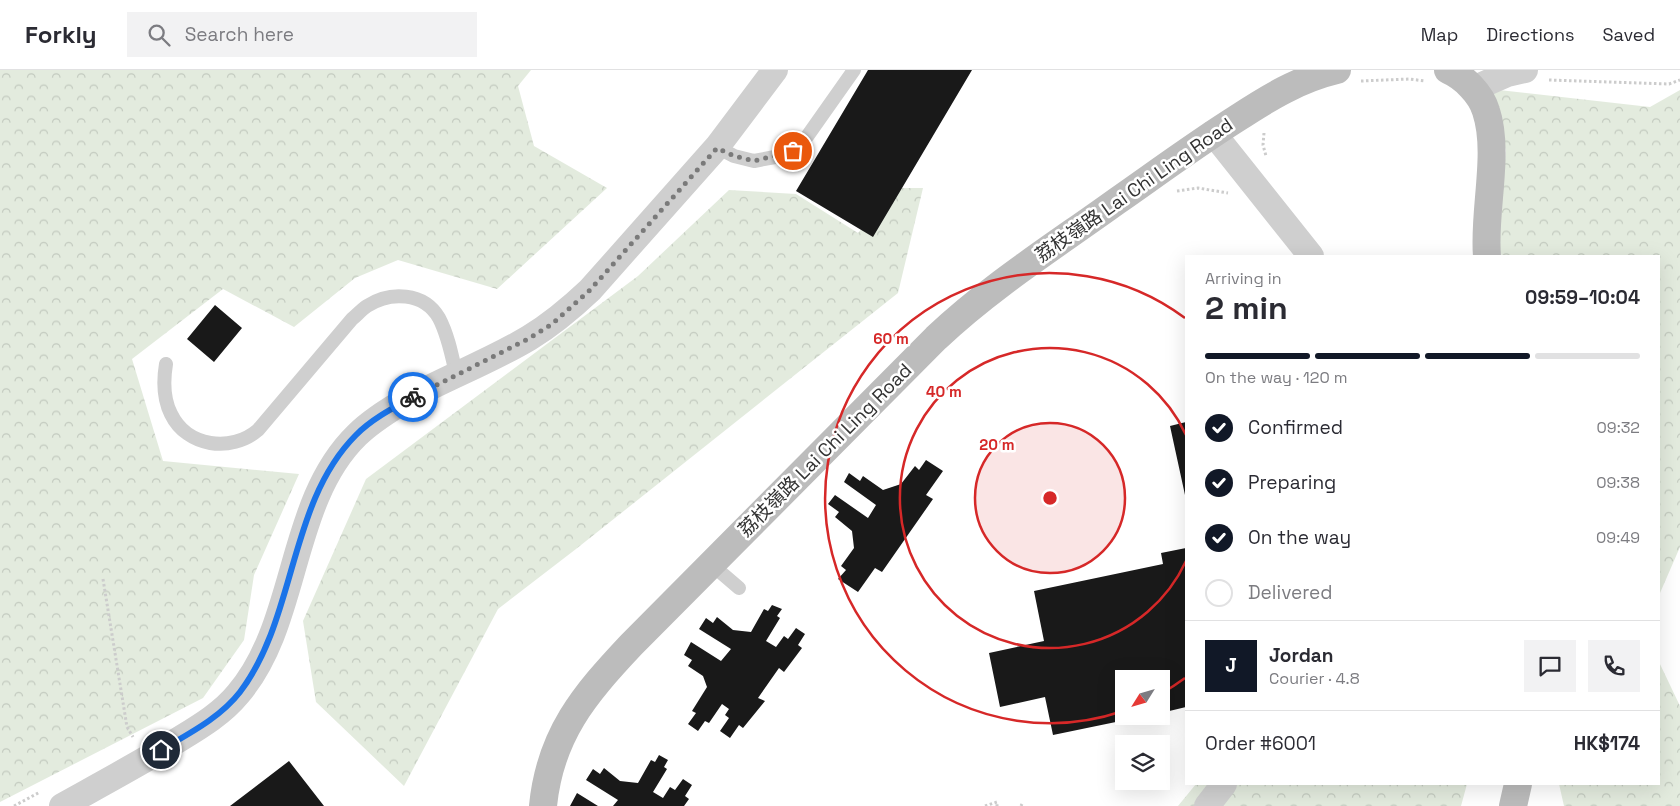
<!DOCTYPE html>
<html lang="en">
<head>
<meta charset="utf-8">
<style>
	body { margin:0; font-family:"Space Grotesk","Noto Sans TC",sans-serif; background:#f2f2f3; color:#2b2b33; height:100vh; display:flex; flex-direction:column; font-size:19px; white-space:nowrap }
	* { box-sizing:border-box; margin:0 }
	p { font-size:16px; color:#7c7c81 }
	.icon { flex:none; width:28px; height:28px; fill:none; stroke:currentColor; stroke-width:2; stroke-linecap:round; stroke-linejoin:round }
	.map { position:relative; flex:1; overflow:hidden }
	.sheet { position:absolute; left:1185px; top:185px; width:475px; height:530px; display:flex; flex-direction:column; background:#fff; border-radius:0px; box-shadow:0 5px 20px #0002 }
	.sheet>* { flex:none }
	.needle { width:32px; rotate:233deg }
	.fabs { position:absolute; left:1115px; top:600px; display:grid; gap:10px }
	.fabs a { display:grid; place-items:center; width:55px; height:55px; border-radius:0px; background:#fff; box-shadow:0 5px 20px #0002; font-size:25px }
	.pin { position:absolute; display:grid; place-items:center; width:42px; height:42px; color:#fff; margin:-21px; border:2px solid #fff; border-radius:50%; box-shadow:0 1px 5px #0007 }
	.courier { position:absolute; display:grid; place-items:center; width:50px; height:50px; margin:-25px; border:4px solid #1a73e8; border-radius:50%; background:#fff; color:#222; box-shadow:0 1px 6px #0007 }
	.head em { font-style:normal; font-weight:700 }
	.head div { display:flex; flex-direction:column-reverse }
	.head { display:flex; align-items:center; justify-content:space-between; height:85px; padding:0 20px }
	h1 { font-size:32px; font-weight:700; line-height:38px }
	.bar { display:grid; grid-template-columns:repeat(4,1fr); gap:8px 5px; align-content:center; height:60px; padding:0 20px }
	.bar i { height:6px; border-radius:4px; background:#e1e1e2 }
	.bar .on { background:#111827 }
	.bar p { grid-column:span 4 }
	.line { display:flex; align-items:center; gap:12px; padding:0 20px; border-top:1px solid #e1e1e2 }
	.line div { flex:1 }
	.round { display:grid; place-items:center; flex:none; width:52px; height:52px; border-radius:0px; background:#f2f2f3 }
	ol { padding:0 20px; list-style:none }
	li { display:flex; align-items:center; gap:15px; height:55px }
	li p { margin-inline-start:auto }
	li .icon { padding:5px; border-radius:50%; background:#111827; color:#fff; stroke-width:4 }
	li:last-child { color:#7c7c81 }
	li i { width:28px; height:28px; border:2px solid #e1e1e2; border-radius:50% }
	header { display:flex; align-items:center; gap:30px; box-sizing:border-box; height:70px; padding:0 25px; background:#fff; border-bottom:1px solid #e1e1e2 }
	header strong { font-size:24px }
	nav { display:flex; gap:28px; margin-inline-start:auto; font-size:18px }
	.search { width:350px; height:45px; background:#f2f2f3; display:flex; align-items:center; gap:12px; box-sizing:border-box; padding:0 18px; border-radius:0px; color:#7c7c81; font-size:19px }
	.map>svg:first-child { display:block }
	.forest { fill:url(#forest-crowns) }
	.building { fill:#191919 }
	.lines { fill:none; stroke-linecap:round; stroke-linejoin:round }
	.path { stroke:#ccc; stroke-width:3; stroke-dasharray:2.5 2.5; stroke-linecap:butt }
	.lane { stroke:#cfcfcf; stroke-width:14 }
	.street { stroke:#cfcfcf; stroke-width:26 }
	.secondary { stroke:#bcbcbc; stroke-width:28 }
	.done { stroke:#7a7a7a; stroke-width:5; stroke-dasharray:0 9 }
	.route { stroke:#1a73e8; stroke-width:6 }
	.ring { fill:none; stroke:#d62828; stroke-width:2.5 }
	.labels { text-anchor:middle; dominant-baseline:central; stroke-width:5; stroke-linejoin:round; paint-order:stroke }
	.street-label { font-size:19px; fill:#323232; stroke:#fff }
	.centre { fill:#d62828; stroke:#fff; stroke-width:2.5 }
	.ring-label { font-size:15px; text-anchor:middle; font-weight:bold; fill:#d62828; stroke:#fff; stroke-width:5; stroke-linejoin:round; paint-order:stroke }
</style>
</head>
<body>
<header>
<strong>Forkly</strong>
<div class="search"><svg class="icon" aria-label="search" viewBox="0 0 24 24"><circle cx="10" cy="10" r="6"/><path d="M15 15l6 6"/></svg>Search here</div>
<nav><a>Map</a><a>Directions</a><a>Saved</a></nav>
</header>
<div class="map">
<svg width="1680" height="736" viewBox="0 0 1680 736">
	<defs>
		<pattern id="forest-crowns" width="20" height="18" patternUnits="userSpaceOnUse" patternTransform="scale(1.25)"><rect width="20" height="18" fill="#e3ebde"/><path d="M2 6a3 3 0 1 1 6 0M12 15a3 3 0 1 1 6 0" fill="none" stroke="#c3cabf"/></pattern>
	</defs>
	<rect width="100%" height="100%" fill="#fff"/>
	<path class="forest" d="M 0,0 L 531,0 L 518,16 L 534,76 L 607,118 L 497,219 L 398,190 L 355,208 L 294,257 L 223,219 L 132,289 L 163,391 L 299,404 L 254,505 L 244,570 L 203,628 L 0,732 Z
		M 1490,19 L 1650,37 L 1680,20 L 1680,477 L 1660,523 L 1659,531 L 1659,186 L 1502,186 L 1496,174 L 1506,81 Z
		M 898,118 L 923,118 L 898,223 L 576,479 L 498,539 L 404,716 L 316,632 L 303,551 L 366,409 L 638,206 L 729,120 L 796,124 L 858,163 Z
		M 1659,592 L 1680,636 L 1680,736 L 1564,736 L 1559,714 L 1659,714 Z
		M 1196,714 L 1467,714 L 1461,736 L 1178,736 Z"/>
	<path class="building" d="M 868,0 L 972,0 L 873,167 L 796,121 Z
		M 215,235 L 242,258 L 214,292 L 187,269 Z
		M 1186,352 L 1186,425 L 1185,425 L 1170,356 Z
		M 926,390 L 943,401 L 926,425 L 933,429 L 882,502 L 875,498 L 858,522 L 838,509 L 846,500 L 841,496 L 854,478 L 852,461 L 835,447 L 839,442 L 828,434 L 835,425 L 868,448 L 876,435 L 844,412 L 849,403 L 860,411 L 863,406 L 883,420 L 901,414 L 915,396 L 919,400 Z
		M 1186,478 L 1186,637 L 1161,643 L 1161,609 L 1124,609 L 1124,646 L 1140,647 L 1053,665 L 1045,627 L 1000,637 L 989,583 L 1044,571 L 1034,521 L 1163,494 L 1161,483 Z
		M 772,535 L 782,539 L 777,546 L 780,548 L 766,571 L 776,577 L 784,566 L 788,569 L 796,558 L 805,564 L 798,575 L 802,578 L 784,602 L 779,598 L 758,628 L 765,631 L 743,658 L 739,655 L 730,668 L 720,661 L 729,648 L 725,645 L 729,639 L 722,634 L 709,653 L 705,651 L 698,661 L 688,654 L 696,643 L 692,641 L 707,617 L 703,606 L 688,596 L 692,590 L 684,585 L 691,572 L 721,591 L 731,579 L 699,559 L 706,548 L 713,553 L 717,547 L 733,560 L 751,562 L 764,539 L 768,541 Z
		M 659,685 L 668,690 L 664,697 L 667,699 L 653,722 L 663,728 L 670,717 L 675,720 L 683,709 L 692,715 L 685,726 L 689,729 L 684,736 L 613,736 L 618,730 L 586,710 L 593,699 L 600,704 L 604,698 L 620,711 L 638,713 L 651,690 L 655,692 Z
		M 289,691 L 324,736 L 230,736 Z
		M 577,723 L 598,736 L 570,736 Z"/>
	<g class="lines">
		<path class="path" d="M 1549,10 L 1669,14 L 1680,10
			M 1361,11 L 1409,9 L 1425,11
			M 1264,63 L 1263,75 L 1266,86
			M 1177,121 L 1198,118 L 1228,123
			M 103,509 L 127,657 L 133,667
			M 14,736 L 40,722
			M 985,736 L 997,732 L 997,736
			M 1021,736 L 1022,734"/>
		<path class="lane" d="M 717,77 L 734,86 L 754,91 L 775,87 L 799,78 L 854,0
			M 166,294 C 163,312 163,328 171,344 C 187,377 231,383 258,360 L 352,249 C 357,245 361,240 367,236 C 390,221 424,222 439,248 C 448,265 452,286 456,304
			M 711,494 L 739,518"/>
		<path class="street" d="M 1473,19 L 1507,4 L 1525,0
			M 1213,63 L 1311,186
			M 62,736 C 98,716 135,696 170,675 C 194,660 220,646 238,624 C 299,553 288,432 357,365 C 371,351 388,341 404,331 C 445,308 489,292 529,268 C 552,254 571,238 590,220 L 717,77 L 775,0
			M 1207,736 L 1224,714"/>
		<path class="secondary" d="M 1448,0 C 1464,7 1481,24 1486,41 C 1500,83 1483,142 1487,186
			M 543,736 C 550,665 584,625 631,575 L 936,268 C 991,216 1056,175 1117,131 C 1157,103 1195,75 1236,49 C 1268,28 1299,9 1337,0
			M 1513,736 L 1518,714"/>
	</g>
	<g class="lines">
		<path class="done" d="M 413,327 L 528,269 L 552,254 L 590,220 L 717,78 L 734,86 L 754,91 L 793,81"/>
		<path class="route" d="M 161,680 C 188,664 220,648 240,622 C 297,547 288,433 356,365 C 372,349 393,338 413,327"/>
	</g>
	<circle cx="1050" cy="428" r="75" fill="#d62828" fill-opacity=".12"/>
	<g class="ring">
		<circle cx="1050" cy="428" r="75"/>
		<path d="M1186 491A150 150 0 1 1 1186 365"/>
		<path d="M1185 608A225 225 0 0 1 1162 623M1123 641A225 225 0 1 1 1185 248"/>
	</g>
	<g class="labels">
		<g class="street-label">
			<text transform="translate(1134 120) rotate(-35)">荔枝嶺路 Lai Chi Ling Road</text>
			<text transform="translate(825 380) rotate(-45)">荔枝嶺路 Lai Chi Ling Road</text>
		</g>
	</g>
	<circle cx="1050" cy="428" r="8" class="centre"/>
	<g class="ring-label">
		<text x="891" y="274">60 m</text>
		<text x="944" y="327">40 m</text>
		<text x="997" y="380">20 m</text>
	</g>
</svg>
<div class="fabs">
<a><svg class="needle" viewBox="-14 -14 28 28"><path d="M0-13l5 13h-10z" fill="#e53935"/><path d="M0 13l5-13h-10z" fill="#7c7c81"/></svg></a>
<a><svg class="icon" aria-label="layers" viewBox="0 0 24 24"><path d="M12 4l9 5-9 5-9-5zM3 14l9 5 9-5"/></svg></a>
</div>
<div class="pin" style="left:793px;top:81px;background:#ea580c"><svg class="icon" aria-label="bag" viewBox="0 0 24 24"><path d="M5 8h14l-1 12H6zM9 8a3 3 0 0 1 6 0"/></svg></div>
<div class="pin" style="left:161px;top:680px;background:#1f2937"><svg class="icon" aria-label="home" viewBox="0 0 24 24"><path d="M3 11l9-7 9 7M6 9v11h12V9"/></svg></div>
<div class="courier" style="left:413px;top:327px"><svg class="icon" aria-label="bike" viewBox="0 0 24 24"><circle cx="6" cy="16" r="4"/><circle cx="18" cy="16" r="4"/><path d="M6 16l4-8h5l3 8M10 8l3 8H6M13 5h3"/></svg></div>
<section class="sheet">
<div class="head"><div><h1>2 min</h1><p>Arriving in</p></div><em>09:59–10:04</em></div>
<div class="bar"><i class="on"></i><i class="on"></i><i class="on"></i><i></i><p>On the way · 120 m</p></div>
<ol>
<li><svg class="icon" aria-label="check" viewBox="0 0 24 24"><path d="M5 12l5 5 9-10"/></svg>Confirmed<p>09:32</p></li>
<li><svg class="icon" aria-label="check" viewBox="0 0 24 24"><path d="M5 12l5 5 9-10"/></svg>Preparing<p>09:38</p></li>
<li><svg class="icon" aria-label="check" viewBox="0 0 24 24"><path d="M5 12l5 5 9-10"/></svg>On the way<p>09:49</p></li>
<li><i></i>Delivered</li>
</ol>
<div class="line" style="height:90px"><b class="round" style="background:#111827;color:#fff">J</b><div><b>Jordan</b><p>Courier · 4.8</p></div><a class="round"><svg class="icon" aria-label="chat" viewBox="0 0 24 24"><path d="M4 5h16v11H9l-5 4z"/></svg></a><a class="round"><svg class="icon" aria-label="phone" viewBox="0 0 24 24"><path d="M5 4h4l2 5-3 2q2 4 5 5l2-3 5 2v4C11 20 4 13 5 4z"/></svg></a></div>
<div class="line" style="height:65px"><div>Order #6001</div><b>HK$174</b></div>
</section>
</div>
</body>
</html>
